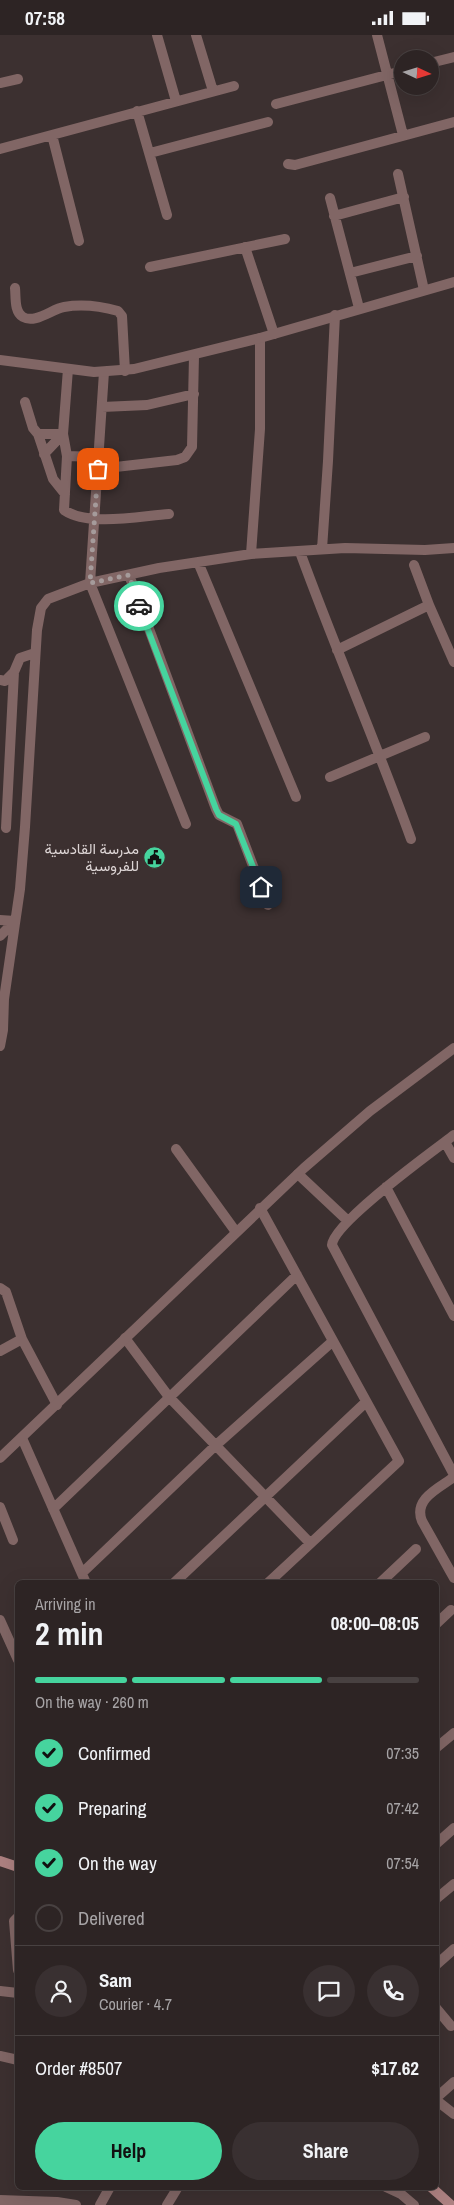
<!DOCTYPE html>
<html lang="en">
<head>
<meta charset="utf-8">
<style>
	body { margin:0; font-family:"Archivo Narrow",Vazirmatn,sans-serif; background:#393031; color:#f1f3f6; height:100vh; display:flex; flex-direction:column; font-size:19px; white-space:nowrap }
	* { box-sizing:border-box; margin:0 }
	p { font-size:16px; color:#a7a4a6 }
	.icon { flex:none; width:28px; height:28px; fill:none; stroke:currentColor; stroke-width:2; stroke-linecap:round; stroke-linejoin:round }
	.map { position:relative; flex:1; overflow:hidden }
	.side { position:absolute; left:15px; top:1545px; width:424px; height:610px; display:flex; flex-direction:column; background:#2d2424; border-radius:8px; box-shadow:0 5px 20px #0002,0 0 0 1px #484141 }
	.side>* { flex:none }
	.needle { width:32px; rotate:94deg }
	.buttons { position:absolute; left:394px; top:15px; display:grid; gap:10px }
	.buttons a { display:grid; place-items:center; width:45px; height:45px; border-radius:50%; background:#2d2424; box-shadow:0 5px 20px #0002,0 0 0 1px #484141; font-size:25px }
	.pin { position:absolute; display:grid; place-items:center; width:42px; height:42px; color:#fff; margin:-21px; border-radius:10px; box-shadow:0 2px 8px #0006 }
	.courier { position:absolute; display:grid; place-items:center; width:50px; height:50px; margin:-25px; border:4px solid #46d49e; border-radius:50%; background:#fff; color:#222; box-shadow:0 1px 6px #0007 }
	.headline em { font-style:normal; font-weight:700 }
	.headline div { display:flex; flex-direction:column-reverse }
	.headline { display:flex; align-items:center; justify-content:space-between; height:85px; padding:0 20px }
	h1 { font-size:32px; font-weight:700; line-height:38px }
	.bar { display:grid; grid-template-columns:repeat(4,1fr); gap:8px 5px; align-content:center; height:60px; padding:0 20px }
	.bar i { height:6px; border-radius:4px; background:#484141 }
	.bar .selected { background:#46d49e }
	.bar p { grid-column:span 4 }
	.line { display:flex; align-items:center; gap:12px; padding:0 20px; border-top:1px solid #484141 }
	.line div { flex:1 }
	.round { display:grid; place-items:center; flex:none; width:52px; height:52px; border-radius:26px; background:#393031 }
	ol { padding:0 20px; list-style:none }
	li { display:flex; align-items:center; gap:15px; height:55px }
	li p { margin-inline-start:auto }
	li .icon { padding:5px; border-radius:50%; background:#46d49e; color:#111; stroke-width:4 }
	li:last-child { color:#a7a4a6 }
	li i { width:28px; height:28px; border:2px solid #484141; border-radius:50% }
	.cta { display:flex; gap:10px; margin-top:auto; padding:10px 20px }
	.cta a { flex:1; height:58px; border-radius:30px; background:#46d49e; color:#111; font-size:20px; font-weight:700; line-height:58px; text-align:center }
	.cta a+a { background:#393031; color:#f1f3f6 }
	.status { display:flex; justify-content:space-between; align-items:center; height:35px; padding:0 25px; background:#2d2424; direction:ltr }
	.status svg { height:14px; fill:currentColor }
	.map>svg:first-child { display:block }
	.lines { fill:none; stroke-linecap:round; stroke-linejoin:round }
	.minor { stroke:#816665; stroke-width:10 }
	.tertiary { stroke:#816665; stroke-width:10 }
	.secondary { stroke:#ad8181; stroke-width:10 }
	.done { stroke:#a59b9b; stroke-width:5; stroke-dasharray:0 9 }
	.route { stroke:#46d49e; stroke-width:6 }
	.labels { text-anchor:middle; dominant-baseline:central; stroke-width:5; stroke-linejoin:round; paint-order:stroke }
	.poi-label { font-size:15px; fill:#ddd5d5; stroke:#3c3030; text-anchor:end }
</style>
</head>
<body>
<div class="status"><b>07:58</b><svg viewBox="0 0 49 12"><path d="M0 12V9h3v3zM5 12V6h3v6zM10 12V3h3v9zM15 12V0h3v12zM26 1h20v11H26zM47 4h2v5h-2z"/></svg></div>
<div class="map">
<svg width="454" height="2170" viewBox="0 0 454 2170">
	<rect width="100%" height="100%" fill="#3c3030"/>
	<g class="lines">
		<path class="minor" d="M 157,0 L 176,66
			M 196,0 L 213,56
			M 377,0 L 403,100
			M 430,28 L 454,22
			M 0,48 L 18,44
			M 276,69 L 402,36
			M 137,76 L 167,180
			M 52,100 L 79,206
			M 0,114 L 234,51
			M 150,118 L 268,87
			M 288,129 L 295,130 L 454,87
			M 398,139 L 424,255
			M 330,163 L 359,273
			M 334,181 L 404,162
			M 245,212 L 274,299
			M 150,232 L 285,204
			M 350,238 L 417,221
			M 15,253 C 16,262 14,277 23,282 C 35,289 52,274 64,272 C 82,269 100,271 118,276 L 122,281 L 125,336
			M 68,334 L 63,399 L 67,421 L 64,475 C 89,492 140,481 169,479
			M 104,337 L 90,548 L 159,533 L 251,519 L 345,513 L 425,515 L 454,513
			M 25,367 L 33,393 L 38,399 L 63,399 L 44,419
			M 102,372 L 147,370 L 194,359
			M 38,399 L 53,444 L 65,459
			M 67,421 L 98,422
			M 98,434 L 177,425 L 185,422 L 192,412 L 194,321
			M 322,514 L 328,426 L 335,280
			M 300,517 C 335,613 376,707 411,804
			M 251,519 L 260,394 L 260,303
			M 198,527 L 296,762
			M 414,530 L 429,570 L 454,627
			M 129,540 L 216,774 L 219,780 L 237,789 L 268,870
			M 337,615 L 429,570
			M 0,645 L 5,646 L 14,637 L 20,623 L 35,618
			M 330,742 L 425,702
			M 6,793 L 14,637
			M 0,885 L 15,886 L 0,901
			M 0,1011 L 3,995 L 4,964 L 20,854 L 25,792 L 37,595 L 41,573 L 48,564 L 90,548 L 186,789
			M 454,1100 C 433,1116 333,1188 332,1210 L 454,1440
			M 445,1107 L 454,1123
			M 176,1114 L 236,1197
			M 298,1139 L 348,1186
			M 386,1152 L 454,1281
			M 260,1173 L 399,1426 L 268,1548
			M 0,1253 L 6,1257 L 22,1304 L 57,1370
			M 125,1303 L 169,1362 L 309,1507
			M 0,1316 L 22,1304
			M 22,1403 L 86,1548
			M 454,1442 C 439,1453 413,1464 422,1486 L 454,1543
			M 0,1472 L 13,1505
			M 53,1474 L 297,1240
			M 82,1538 L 215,1411 L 333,1306
			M 174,1548 L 366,1367
			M 380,1548 L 416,1514
			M 0,1585 L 18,1625
			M 436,1589 L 451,1575
			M 436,1713 L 454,1698
			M 436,1809 L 454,1793
			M 436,1864 L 454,1849
			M 18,1882 L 14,1886 L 18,1935
			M 436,1930 L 454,1914
			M 0,1956 L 18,1958
			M 436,1973 L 451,1991
			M 0,2021 L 18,2025
			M 436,2063 L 454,2047
			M 436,2065 L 454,2079
			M 386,2152 L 401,2159 L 414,2170
			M 0,2165 L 57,2167 L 76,2170
			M 100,2170 L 110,2152
			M 167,2170 L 178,2152"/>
		<path class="tertiary" d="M 0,325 L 94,337 L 134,334 L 260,303 L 454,247
			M 0,1423 L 304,1133 L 370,1076 L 454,1013"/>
		<path class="secondary" d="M 0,1826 L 18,1832
			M 431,2152 L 451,2170"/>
	</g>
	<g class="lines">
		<path class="done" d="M 98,434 L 90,548 L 129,540 L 139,571"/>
		<path class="route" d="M 139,571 L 216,774 L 219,780 L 236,789 L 261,852"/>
	</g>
	<defs>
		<symbol id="civic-disc" viewBox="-11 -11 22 22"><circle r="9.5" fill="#46d49e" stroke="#3c3030"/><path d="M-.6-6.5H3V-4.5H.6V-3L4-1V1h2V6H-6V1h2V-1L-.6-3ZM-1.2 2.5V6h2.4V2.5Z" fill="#111"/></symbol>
	</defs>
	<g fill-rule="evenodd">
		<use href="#civic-disc" x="142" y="810" width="25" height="25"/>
	</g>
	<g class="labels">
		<g class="poi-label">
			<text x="139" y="813">مدرسة القادسية<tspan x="139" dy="17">للفروسية</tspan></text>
		</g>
	</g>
</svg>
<div class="buttons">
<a><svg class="needle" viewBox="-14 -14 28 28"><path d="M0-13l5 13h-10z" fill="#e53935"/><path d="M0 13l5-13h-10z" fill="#a7a4a6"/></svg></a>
</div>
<div class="pin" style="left:98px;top:434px;background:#ea580c"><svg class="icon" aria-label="bag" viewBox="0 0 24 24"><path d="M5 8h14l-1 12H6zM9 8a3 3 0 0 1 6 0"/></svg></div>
<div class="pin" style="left:261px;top:852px;background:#1f2937"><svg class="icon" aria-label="home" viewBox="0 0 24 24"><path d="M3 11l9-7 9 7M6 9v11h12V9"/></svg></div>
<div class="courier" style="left:139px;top:571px"><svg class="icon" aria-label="car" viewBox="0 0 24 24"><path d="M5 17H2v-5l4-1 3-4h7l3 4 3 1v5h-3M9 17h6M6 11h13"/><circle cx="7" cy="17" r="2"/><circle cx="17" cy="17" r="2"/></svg></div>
<section class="side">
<div class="headline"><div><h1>2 min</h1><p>Arriving in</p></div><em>08:00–08:05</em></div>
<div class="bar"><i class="selected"></i><i class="selected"></i><i class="selected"></i><i></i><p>On the way · 260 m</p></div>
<ol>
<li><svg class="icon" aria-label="check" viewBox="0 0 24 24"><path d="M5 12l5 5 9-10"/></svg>Confirmed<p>07:35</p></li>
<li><svg class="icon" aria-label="check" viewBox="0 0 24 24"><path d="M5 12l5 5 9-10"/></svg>Preparing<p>07:42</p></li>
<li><svg class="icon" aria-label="check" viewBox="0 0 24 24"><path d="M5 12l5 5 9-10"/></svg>On the way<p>07:54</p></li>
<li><i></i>Delivered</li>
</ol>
<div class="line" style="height:90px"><a class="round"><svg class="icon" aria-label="person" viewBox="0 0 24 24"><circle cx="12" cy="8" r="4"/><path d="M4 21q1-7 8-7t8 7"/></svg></a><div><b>Sam</b><p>Courier · 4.7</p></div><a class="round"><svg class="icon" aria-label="chat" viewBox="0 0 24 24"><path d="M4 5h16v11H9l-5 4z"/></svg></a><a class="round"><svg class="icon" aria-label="phone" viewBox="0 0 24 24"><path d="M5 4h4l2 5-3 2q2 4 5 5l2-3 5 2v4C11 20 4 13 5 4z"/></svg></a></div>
<div class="line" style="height:65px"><div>Order #8507</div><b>$17.62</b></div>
<div class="cta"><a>Help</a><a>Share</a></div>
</section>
</div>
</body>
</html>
